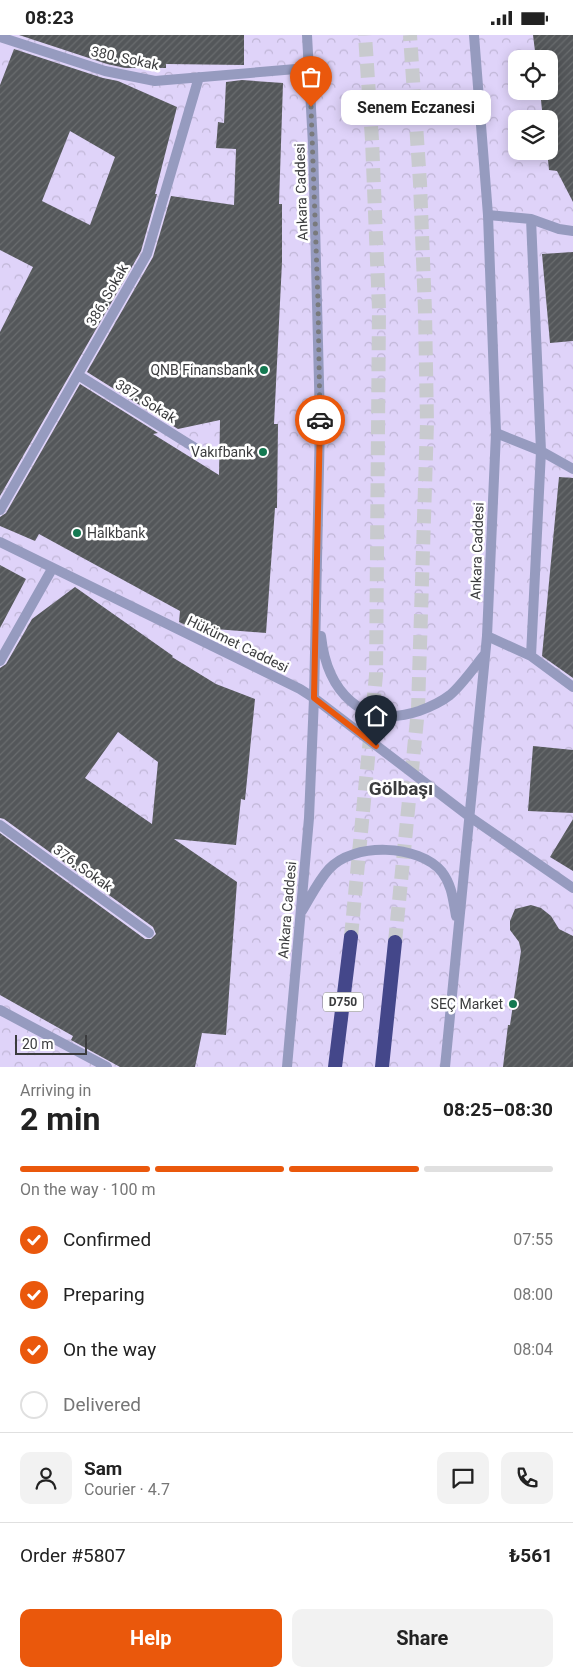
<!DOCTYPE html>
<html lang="en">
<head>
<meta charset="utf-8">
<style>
	body { margin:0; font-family:Roboto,sans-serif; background:#f2f2f2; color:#222; height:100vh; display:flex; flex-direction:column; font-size:19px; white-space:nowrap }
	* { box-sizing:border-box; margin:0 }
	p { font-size:16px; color:#767676 }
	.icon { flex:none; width:28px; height:28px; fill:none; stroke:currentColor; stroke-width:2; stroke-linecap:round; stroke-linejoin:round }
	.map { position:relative; height:1032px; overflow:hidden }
	.sheet { display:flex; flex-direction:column; background:#fff; flex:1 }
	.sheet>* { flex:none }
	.controls { position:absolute; left:508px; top:15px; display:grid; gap:10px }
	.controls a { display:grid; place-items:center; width:50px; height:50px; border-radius:10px; background:#fff; box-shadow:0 2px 12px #0003; font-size:25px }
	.scale { position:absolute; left:15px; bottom:12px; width:72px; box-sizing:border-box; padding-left:5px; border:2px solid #3b3c3e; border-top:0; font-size:14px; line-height:18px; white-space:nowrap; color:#3b3c3e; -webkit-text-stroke:4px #fff; paint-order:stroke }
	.pin { position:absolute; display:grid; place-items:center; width:42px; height:42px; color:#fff; margin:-51px -21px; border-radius:50% 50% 50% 0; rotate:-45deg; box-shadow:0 0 5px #0007 }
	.pin .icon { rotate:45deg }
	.courier { position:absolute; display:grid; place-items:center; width:50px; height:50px; margin:-25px; border:4px solid #ea580c; border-radius:50%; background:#fff; color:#222; box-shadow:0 1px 6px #0007 }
	.bubble { position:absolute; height:35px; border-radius:10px; background:#fff; box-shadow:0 2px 12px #0003; font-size:16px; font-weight:700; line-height:35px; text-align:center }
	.headline em { font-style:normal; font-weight:700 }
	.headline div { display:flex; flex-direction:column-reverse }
	.headline { display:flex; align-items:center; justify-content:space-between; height:85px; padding:0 20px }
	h1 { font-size:32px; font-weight:700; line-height:38px }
	.bar { display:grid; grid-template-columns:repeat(4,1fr); gap:8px 5px; align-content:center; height:60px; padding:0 20px }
	.bar i { height:6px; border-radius:4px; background:#e0e0e0 }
	.bar .current { background:#ea580c }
	.bar p { grid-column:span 4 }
	.line { display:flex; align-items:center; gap:12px; padding:0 20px; border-top:1px solid #e0e0e0 }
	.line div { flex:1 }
	.round { display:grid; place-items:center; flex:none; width:52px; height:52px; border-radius:10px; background:#f2f2f2 }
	ol { padding:0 20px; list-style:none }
	li { display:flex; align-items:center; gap:15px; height:55px }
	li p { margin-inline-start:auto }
	li .icon { padding:5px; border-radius:50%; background:#ea580c; color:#fff; stroke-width:4 }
	li:last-child { color:#767676 }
	li i { width:28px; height:28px; border:2px solid #e0e0e0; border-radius:50% }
	.button { display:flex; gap:10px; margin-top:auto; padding:10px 20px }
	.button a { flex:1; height:58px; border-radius:10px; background:#ea580c; color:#fff; font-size:20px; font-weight:700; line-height:58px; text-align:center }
	.button a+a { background:#f2f2f2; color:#222 }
	.status { display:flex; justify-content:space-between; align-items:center; height:35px; padding:0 25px; background:#fff; direction:ltr }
	.status svg { height:14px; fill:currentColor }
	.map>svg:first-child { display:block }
	.forest { fill:url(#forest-crowns); fill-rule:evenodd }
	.building { fill:url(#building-hatch); fill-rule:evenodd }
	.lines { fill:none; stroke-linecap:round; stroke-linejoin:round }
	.trunk-tunnel { stroke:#c8cace; stroke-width:14; stroke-dasharray:14 7; stroke-linecap:butt }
	.minor { stroke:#969bbf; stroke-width:10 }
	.tertiary { stroke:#969bbf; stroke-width:10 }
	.trunk { stroke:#44478a; stroke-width:14 }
	.done { stroke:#797a7d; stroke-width:5; stroke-dasharray:0 9 }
	.route { stroke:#ea580c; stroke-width:6 }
	.poi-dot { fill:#147951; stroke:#fff; stroke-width:2 }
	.labels { text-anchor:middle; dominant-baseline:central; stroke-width:5; stroke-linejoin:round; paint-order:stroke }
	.shield { fill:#fff; stroke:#767678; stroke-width:1 }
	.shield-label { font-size:12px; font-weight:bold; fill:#3b3c3e }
	.street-label { font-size:14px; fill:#3b3c3e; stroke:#fff }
	.poi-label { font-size:14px; fill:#3b3c3e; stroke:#fff; text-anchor:end }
	.district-label { font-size:19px; font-weight:bold; fill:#3b3c3e; stroke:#fff }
</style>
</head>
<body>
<div class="status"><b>08:23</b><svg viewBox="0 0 49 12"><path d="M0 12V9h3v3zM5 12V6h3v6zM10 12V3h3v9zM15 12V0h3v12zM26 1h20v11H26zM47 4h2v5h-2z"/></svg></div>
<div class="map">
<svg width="573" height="1032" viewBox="0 0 573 1032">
	<defs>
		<pattern id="forest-crowns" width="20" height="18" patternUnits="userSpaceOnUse" patternTransform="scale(1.25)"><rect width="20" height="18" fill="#dfd3f9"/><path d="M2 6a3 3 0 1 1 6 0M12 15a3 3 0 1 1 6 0" fill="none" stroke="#c0b6d6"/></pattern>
		<pattern id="building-hatch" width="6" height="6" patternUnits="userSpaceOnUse" patternTransform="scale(1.25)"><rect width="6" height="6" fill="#54575a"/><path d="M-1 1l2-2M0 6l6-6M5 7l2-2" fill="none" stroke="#6a6d6f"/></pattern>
	</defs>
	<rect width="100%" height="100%" fill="#ebeef2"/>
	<path class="forest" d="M 0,0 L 573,0 L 573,1032 L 0,1032 ZM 516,24 L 549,24 L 549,56 L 516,56 ZM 516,84 L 549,84 L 549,116 L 516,116 Z"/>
	<path class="building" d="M 19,0 L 244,0 L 244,30 L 166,29 L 166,33 L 125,33 L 107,29 Z
		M 533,0 L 573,0 L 573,167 L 557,136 L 549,135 L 547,116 L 549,116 L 549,84 L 543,84 L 540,56 L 549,56 L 549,24 L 536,24 Z
		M 14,14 L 103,43 L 118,46 L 177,72 L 155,159 L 157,159 L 141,216 L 0,461 L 0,297 L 33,232 L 0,215 L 0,50 ZM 70,96 L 115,122 L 90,190 L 42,166 Z
		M 242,45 L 283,48 L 279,169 L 282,169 L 282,227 L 274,389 L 278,389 L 277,473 L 275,473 L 266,598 L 190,592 L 179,587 L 180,576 L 39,499 L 35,506 L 0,491 L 0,482 L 6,478 L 80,349 L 158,398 L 153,399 L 219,440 L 220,385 L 178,394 L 87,337 L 153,222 L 171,161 L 234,170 L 236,114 L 216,113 L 218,87 L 224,88 L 226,47 Z
		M 573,217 L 573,306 L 550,308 L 542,219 Z
		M 559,442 L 573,443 L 573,643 L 542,621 Z
		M 0,530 L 26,544 L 0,593 Z
		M 75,552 L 173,621 L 172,622 L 216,649 L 255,664 L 245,765 L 241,764 L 236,810 L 174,804 L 237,847 L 226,1000 L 202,998 L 195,1032 L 120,1032 L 71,1005 L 73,1001 L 0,960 L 0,798 L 145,904 L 151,904 L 156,899 L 153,892 L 4,784 L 0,783 L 0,633 L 6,629 L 32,584 ZM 118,697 L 158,727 L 152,789 L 85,743 Z
		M 533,711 L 573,715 L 573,778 L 528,776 Z
		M 573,784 L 573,836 L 550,822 Z
		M 531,870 L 541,873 L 551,881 L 559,894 L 573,901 L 573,1032 L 503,1032 L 508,990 L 510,990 L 521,916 L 519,907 L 510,895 L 510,886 L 515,874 Z"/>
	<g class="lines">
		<path class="trunk-tunnel" d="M 351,902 L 376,640 L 379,274 L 372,105 L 365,0
			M 395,907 L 418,674 L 427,388 L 425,276 L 420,148 L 410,0"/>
		<path class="minor" d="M 0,2 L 105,36 L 155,46 L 308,33
			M 488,180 L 531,184 L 559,194 L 573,196
			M 531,184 L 541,416 L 531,621
			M 78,340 L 200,416
			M 496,398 L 541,416 L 573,434
			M 0,475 L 147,219 L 199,42
			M 487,601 L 531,621 L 573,652
			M 0,626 L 52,534
			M 0,790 L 149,898
			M 0,975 L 107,1032"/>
		<path class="tertiary" d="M 0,507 L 300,654 L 314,663 L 470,782 L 573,853
			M 321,601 C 327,656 362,695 419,676 C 430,672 441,667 450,660 C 462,650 475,631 485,619
			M 302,876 C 310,863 318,846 329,834 C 353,807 419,809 442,837 C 452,850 453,865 456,881
			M 287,1032 L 309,783 L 314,663 L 320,387 L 313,110 L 307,0
			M 445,1032 L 487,601 L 496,398 L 488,180 L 474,0"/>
		<path class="trunk" d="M 335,1032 L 351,902
			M 382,1032 L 395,907"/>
	</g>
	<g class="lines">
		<path class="done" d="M 311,72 L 318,266 L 320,385"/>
		<path class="route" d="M 320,385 L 314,663 L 376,711"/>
	</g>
	<g class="poi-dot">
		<circle cx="264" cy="335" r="5"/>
		<circle cx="263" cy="417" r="5"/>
		<circle cx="77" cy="498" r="5"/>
		<circle cx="513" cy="969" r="5"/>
	</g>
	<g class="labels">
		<rect class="shield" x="323" y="957.5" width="40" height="19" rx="4"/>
		<g class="shield-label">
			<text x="343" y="967">D750</text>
		</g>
		<g class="street-label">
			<text transform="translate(125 23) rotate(12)">380. Sokak</text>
			<text transform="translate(301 157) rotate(-92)">Ankara Caddesi</text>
			<text transform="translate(107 260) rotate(-60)">386. Sokak</text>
			<text transform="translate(146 366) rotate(32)">387. Sokak</text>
			<text transform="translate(477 516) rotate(-88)">Ankara Caddesi</text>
			<text transform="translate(238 609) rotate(26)">Hükümet Caddesi</text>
			<text transform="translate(83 833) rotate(36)">376. Sokak</text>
			<text transform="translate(287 875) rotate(-85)">Ankara Caddesi</text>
		</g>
		<g class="poi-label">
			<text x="254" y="335">QNB Finansbank</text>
			<text x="253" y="417">Vakıfbank</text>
			<text x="87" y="498" text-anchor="start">Halkbank</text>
			<text x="503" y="969">SEÇ Market</text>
		</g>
		<g class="district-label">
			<text x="401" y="753">Gölbaşı</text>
		</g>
	</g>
</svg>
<div class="controls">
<a><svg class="icon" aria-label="locate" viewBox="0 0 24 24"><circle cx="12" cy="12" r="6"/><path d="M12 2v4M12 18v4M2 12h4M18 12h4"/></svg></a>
<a><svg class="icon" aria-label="layers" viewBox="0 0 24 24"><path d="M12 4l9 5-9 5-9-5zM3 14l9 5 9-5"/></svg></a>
</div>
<div class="scale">20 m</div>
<div class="pin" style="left:311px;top:72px;background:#ea580c"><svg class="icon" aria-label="bag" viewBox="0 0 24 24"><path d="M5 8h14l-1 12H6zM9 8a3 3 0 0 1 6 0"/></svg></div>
<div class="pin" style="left:376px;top:711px;background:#1f2937"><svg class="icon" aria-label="home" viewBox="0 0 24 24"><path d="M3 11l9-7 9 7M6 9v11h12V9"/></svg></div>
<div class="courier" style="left:320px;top:385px"><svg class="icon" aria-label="car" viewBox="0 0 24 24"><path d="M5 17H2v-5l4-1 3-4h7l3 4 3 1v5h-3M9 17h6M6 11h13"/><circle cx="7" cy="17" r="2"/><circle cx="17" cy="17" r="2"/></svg></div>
<div class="bubble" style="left:341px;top:55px;width:150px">Senem Eczanesi</div>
</div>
<section class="sheet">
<div class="headline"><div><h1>2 min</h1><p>Arriving in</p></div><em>08:25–08:30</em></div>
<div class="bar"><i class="current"></i><i class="current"></i><i class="current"></i><i></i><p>On the way · 100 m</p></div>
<ol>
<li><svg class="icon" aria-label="check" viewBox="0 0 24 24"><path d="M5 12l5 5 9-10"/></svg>Confirmed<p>07:55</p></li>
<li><svg class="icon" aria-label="check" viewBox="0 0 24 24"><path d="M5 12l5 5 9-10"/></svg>Preparing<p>08:00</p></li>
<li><svg class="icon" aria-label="check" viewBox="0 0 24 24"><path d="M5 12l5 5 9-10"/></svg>On the way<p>08:04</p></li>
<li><i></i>Delivered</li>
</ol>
<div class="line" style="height:90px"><a class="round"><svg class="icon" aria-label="person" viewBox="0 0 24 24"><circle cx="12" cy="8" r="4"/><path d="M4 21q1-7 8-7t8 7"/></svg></a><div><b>Sam</b><p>Courier · 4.7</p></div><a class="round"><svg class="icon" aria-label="chat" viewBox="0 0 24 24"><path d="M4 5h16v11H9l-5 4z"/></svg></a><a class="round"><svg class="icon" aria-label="phone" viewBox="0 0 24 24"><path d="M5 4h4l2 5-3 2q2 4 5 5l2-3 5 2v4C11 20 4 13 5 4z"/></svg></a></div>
<div class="line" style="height:65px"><div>Order #5807</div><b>₺561</b></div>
<div class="button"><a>Help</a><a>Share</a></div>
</section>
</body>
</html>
